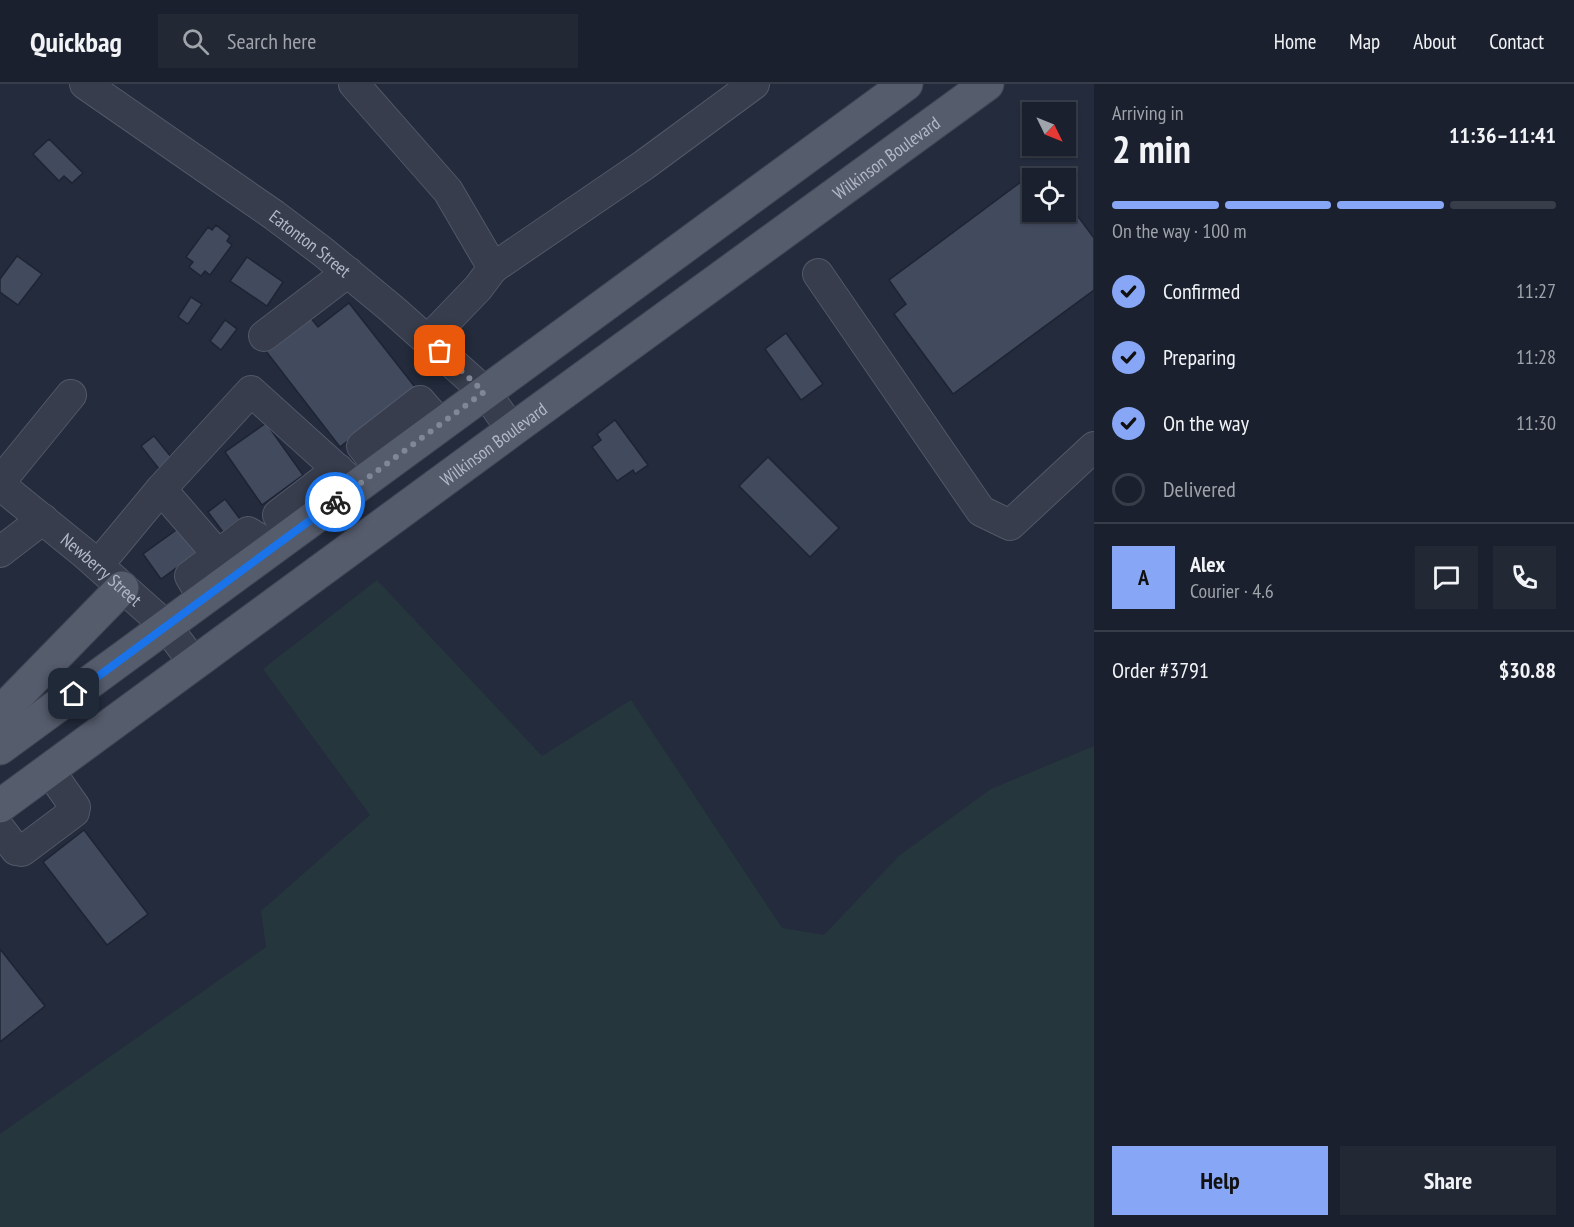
<!DOCTYPE html>
<html lang="en">
<head>
<meta charset="utf-8">
<style>
	body { margin:0; font-family:"PT Sans Narrow",sans-serif; background:#232835; color:#f1f3f6; height:100vh; display:flex; flex-direction:column; font-size:22px; white-space:nowrap }
	* { box-sizing:border-box; margin:0 }
	p { font-size:20px; color:#9fa3aa }
	.icon { flex:none; width:33px; height:33px; fill:none; stroke:currentColor; stroke-width:2; stroke-linecap:round; stroke-linejoin:round }
	.map { position:relative; flex:1; overflow:hidden }
	.panel { display:flex; flex-direction:column; background:#1a202d; width:480px }
	.panel>* { flex:none }
	.needle { width:39px; rotate:133deg }
	.controls { position:absolute; left:1022px; top:18px; display:grid; gap:12px }
	.controls a { display:grid; place-items:center; width:54px; height:54px; border-radius:0px; background:#1a202d; box-shadow:0 2px 4px #0004,0 0 0 2px #383e49; font-size:30px }
	.pin { position:absolute; display:grid; place-items:center; width:51px; height:51px; color:#fff; margin:-26px; border-radius:12px; box-shadow:0 3px 9px #0006 }
	.courier { position:absolute; display:grid; place-items:center; width:60px; height:60px; margin:-30px; border:4px solid #1a73e8; border-radius:50%; background:#fff; color:#222; box-shadow:0 2px 8px #0007 }
	.summary em { font-style:normal; font-weight:700 }
	.summary div { display:flex; flex-direction:column-reverse }
	.summary { display:flex; align-items:center; justify-content:space-between; height:102px; padding:0 18px }
	h1 { font-size:39px; font-weight:700; line-height:45px }
	.bar { display:grid; grid-template-columns:repeat(4,1fr); gap:9px 6px; align-content:center; height:72px; padding:0 18px }
	.bar i { height:8px; border-radius:4px; background:#383e49 }
	.bar .on { background:#88a6f6 }
	.bar p { grid-column:span 4 }
	.line { display:flex; align-items:center; gap:15px; padding:0 18px; border-top:2px solid #383e49 }
	.line div { flex:1 }
	.round { display:grid; place-items:center; flex:none; width:63px; height:63px; border-radius:0px; background:#232835 }
	ol { padding:0 18px; list-style:none }
	li { display:flex; align-items:center; gap:18px; height:66px }
	li p { margin-inline-start:auto }
	li .icon { padding:6px; border-radius:50%; background:#88a6f6; color:#111; stroke-width:4 }
	li:last-child { color:#9fa3aa }
	li i { width:33px; height:33px; border:3px solid #383e49; border-radius:50% }
	.button { display:flex; gap:12px; margin-top:auto; padding:12px 18px }
	.button a { flex:1; height:69px; border-radius:0px; background:#88a6f6; color:#111; font-size:24px; font-weight:700; line-height:69px; text-align:center }
	.button a+a { background:#232835; color:#f1f3f6 }
	header { display:flex; align-items:center; gap:36px; box-sizing:border-box; height:84px; padding:0 30px; background:#1a202d; border-bottom:2px solid #383e49 }
	header strong { font-size:28px }
	nav { display:flex; gap:33px; margin-inline-start:auto; font-size:21px }
	.search { width:420px; height:54px; background:#232835; display:flex; align-items:center; gap:15px; box-sizing:border-box; padding:0 21px; border-radius:0px; color:#9fa3aa; font-size:22px }
	main { display:flex; flex:1; min-height:0 }
	.map>svg:first-child { display:block }
	.green { fill:#25373d }
	.building { fill:#424a5e; stroke:#1e2433; stroke-width:1.5 }
	.lines { fill:none; stroke-linecap:round; stroke-linejoin:round }
	.minor-casing { stroke:#525867; stroke-width:32 }
	.major-casing { stroke:#404655; stroke-width:35 }
	.minor { stroke:#373d4c; stroke-width:30 }
	.major { stroke:#555c6c; stroke-width:33 }
	.done { stroke:#808796; stroke-width:6; stroke-dasharray:0 10.8 }
	.route { stroke:#1a73e8; stroke-width:8 }
	.labels { text-anchor:middle; dominant-baseline:central; stroke-width:4.5; stroke-linejoin:round; paint-order:stroke }
	.street-label { font-size:18px; fill:#b2b8c7; stroke:#1c2231 }
</style>
</head>
<body>
<header>
<strong>Quickbag</strong>
<div class="search"><svg class="icon" aria-label="search" viewBox="0 0 24 24"><circle cx="10" cy="10" r="6"/><path d="M15 15l6 6"/></svg>Search here</div>
<nav><a>Home</a><a>Map</a><a>About</a><a>Contact</a></nav>
</header>
<main>
<div class="map">
<svg width="1094" height="1143" viewBox="0 0 1094 1143">
	<rect width="100%" height="100%" fill="#232b3c"/>
	<path class="green" d="M 377,496 L 542,672 L 631,616 L 782,844 L 824,851 L 900,771 L 991,705 L 1094,662 L 1094,1143 L 0,1143 L 0,1050 L 266,863 L 261,827 L 370,731 L 263,585 Z"/>
	<path class="building" d="M 49,55 L 83,89 L 72,99 L 64,92 L 59,97 L 33,70 Z
		M 1029,92 L 1032,96 L 1032,128 L 1065,128 L 1065,115 L 1094,154 L 1094,206 L 953,310 L 894,230 L 906,220 L 889,196 Z
		M 216,141 L 230,152 L 227,157 L 232,161 L 210,191 L 205,187 L 201,192 L 189,183 L 193,178 L 186,173 L 208,143 L 212,146 Z
		M 17,172 L 42,190 L 18,221 L 0,208 L 0,195 Z
		M 247,173 L 283,198 L 267,222 L 230,197 Z
		M 191,213 L 202,220 L 188,240 L 178,233 Z
		M 349,219 L 415,303 L 340,363 L 262,262 L 306,228 L 318,243 Z
		M 225,236 L 237,245 L 221,266 L 210,257 Z
		M 786,249 L 823,300 L 801,316 L 765,265 Z
		M 615,336 L 648,381 L 635,390 L 633,386 L 617,397 L 592,363 L 601,356 L 597,350 Z
		M 266,339 L 303,391 L 262,421 L 225,368 Z
		M 154,352 L 172,374 L 159,385 L 141,362 Z
		M 768,373 L 839,444 L 810,473 L 739,402 Z
		M 225,415 L 240,435 L 223,448 L 208,428 Z
		M 179,444 L 201,466 L 161,495 L 143,470 Z
		M 84,746 L 148,830 L 107,861 L 43,778 Z
		M 0,865 L 45,922 L 0,958 Z"/>
	<g class="lines">
		<defs>
			<g id="minor">
				<path id="s1" d="M 85,0 L 274,131 L 323,168 L 392,225 L 485,308 L 512,346"/>
				<path d="M 354,0 L 448,107 L 493,184 L 644,81 L 754,0"/>
				<path d="M 818,190 L 981,427 L 1010,441 L 1094,363"/>
				<path d="M 264,252 L 348,188"/>
				<path d="M 428,256 L 478,204 L 493,184"/>
				<path d="M 380,385 L 362,362 L 420,317 L 440,340"/>
				<path d="M 0,398 L 71,311"/>
				<path id="s2" d="M 0,401 L 84,469 L 166,542 L 194,579"/>
				<path d="M 161,405 L 231,486"/>
				<path d="M 290,451 L 278,431 L 338,385"/>
				<path d="M 0,468 L 43,435"/>
				<path d="M 98,481 L 161,405 L 251,307 L 356,402"/>
				<path d="M 203,514 L 190,492 L 248,448 L 273,463"/>
				<path d="M 0,745 L 16,766 L 22,767 L 74,728 L 75,723 L 49,686"/>
			</g>
			<g id="major">
				<path d="M 0,629 L 122,504"/>
				<path d="M 0,664 L 906,0"/>
				<path id="s3" d="M 0,722 L 512,346 L 987,0"/>
			</g>
		</defs>
		<use href="#minor" class="minor-casing"/>
		<use href="#major" class="major-casing"/>
		<use href="#minor" class="minor"/>
		<use href="#major" class="major"/>
	</g>
	<g class="lines">
		<path class="done" d="M 335,418 L 484,308 L 440,267"/>
		<path class="route" d="M 74,610 L 335,418"/>
	</g>
	<g class="labels">
		<g class="street-label">
			<text stroke="none"><textPath href="#s3" startOffset="1098">Wilkinson Boulevard</textPath></text>
			<text stroke="none"><textPath href="#s1" startOffset="276">Eatonton Street</textPath></text>
			<text stroke="none"><textPath href="#s3" startOffset="612">Wilkinson Boulevard</textPath></text>
			<text stroke="none"><textPath href="#s2" startOffset="132">Newberry Street</textPath></text>
		</g>
	</g>
</svg>
<div class="controls">
<a><svg class="needle" viewBox="-14 -14 28 28"><path d="M0-13l5 13h-10z" fill="#e53935"/><path d="M0 13l5-13h-10z" fill="#9fa3aa"/></svg></a>
<a><svg class="icon" aria-label="locate" viewBox="0 0 24 24"><circle cx="12" cy="12" r="6"/><path d="M12 2v4M12 18v4M2 12h4M18 12h4"/></svg></a>
</div>
<div class="pin" style="left:440px;top:267px;background:#ea580c"><svg class="icon" aria-label="bag" viewBox="0 0 24 24"><path d="M5 8h14l-1 12H6zM9 8a3 3 0 0 1 6 0"/></svg></div>
<div class="pin" style="left:74px;top:610px;background:#1f2937"><svg class="icon" aria-label="home" viewBox="0 0 24 24"><path d="M3 11l9-7 9 7M6 9v11h12V9"/></svg></div>
<div class="courier" style="left:335px;top:418px"><svg class="icon" aria-label="bike" viewBox="0 0 24 24"><circle cx="6" cy="16" r="4"/><circle cx="18" cy="16" r="4"/><path d="M6 16l4-8h5l3 8M10 8l3 8H6M13 5h3"/></svg></div>
</div>
<section class="panel">
<div class="summary"><div><h1>2 min</h1><p>Arriving in</p></div><em>11:36–11:41</em></div>
<div class="bar"><i class="on"></i><i class="on"></i><i class="on"></i><i></i><p>On the way · 100 m</p></div>
<ol>
<li><svg class="icon" aria-label="check" viewBox="0 0 24 24"><path d="M5 12l5 5 9-10"/></svg>Confirmed<p>11:27</p></li>
<li><svg class="icon" aria-label="check" viewBox="0 0 24 24"><path d="M5 12l5 5 9-10"/></svg>Preparing<p>11:28</p></li>
<li><svg class="icon" aria-label="check" viewBox="0 0 24 24"><path d="M5 12l5 5 9-10"/></svg>On the way<p>11:30</p></li>
<li><i></i>Delivered</li>
</ol>
<div class="line" style="height:108px"><b class="round" style="background:#88a6f6;color:#111">A</b><div><b>Alex</b><p>Courier · 4.6</p></div><a class="round"><svg class="icon" aria-label="chat" viewBox="0 0 24 24"><path d="M4 5h16v11H9l-5 4z"/></svg></a><a class="round"><svg class="icon" aria-label="phone" viewBox="0 0 24 24"><path d="M5 4h4l2 5-3 2q2 4 5 5l2-3 5 2v4C11 20 4 13 5 4z"/></svg></a></div>
<div class="line" style="height:78px"><div>Order #3791</div><b>$30.88</b></div>
<div class="button"><a>Help</a><a>Share</a></div>
</section>
</main>
</body>
</html>
